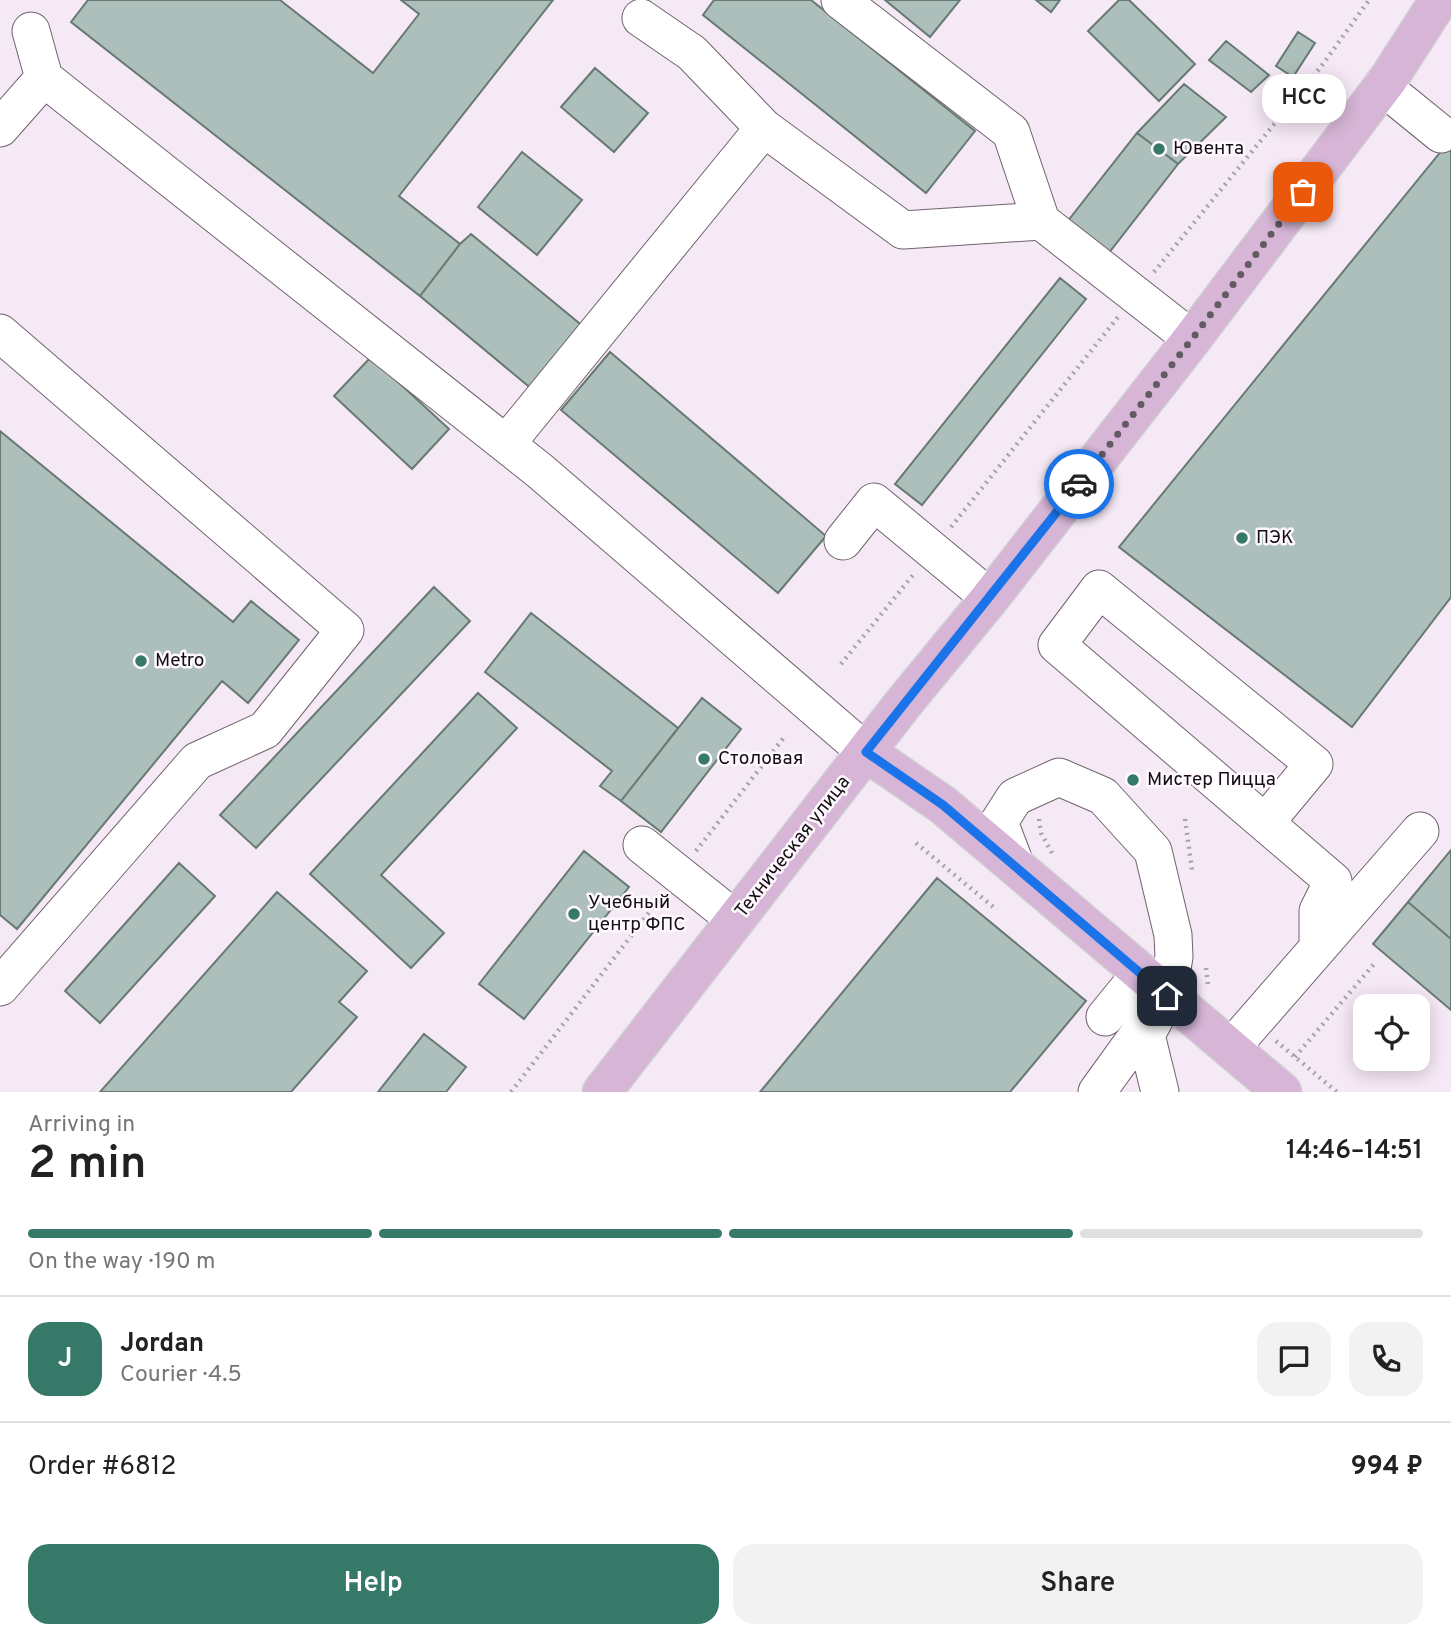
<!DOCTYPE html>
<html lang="en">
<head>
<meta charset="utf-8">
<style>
	body { margin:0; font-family:Overpass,sans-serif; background:#f2f2f2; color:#222; height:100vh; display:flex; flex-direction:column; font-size:26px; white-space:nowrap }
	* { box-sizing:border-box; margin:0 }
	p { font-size:23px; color:#767676 }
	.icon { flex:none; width:38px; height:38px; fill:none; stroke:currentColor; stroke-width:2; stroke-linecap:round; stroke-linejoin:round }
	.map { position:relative; height:1092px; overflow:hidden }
	.details { display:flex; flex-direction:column; background:#fff; flex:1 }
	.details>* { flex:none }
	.fabs { position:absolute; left:1353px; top:994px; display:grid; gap:14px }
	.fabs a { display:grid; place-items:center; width:77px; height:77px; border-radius:14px; background:#fff; box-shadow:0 4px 18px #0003; font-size:35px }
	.pin { position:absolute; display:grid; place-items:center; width:60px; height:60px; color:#fff; margin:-30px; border-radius:14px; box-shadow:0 4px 10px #0006 }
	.courier { position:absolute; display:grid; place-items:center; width:70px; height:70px; margin:-35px; border:5px solid #1a73e8; border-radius:50%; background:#fff; color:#222; box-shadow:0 2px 9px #0007 }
	.bubble { position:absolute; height:49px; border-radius:21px; background:#fff; box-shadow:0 4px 18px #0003; font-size:23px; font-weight:600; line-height:49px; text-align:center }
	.overview em { font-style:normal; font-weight:600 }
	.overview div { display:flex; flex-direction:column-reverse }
	.overview { display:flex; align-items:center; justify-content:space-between; height:119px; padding:0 28px }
	h1 { font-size:46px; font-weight:600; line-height:52px }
	.bar { display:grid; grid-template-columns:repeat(4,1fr); gap:10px 7px; align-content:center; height:84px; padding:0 28px }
	.bar i { height:9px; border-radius:5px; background:#e0e0e0 }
	.bar .on { background:#377969 }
	.bar p { grid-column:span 4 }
	.line { display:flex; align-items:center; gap:18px; padding:0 28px; border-top:2px solid #e0e0e0 }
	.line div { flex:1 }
	.round { display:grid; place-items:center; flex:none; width:74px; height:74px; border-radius:21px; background:#f2f2f2 }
	.button { display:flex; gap:14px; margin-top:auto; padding:14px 28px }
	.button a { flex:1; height:80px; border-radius:21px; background:#377969; color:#fff; font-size:28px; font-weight:600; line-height:80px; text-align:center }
	.button a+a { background:#f2f2f2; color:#222 }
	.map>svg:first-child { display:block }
	.building { fill:#adbfba; stroke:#687974; stroke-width:2 }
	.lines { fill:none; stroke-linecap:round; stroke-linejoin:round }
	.minor-casing { stroke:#6f636e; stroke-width:39 }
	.major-casing { stroke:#d0cfd0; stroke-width:41 }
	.path { stroke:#aaa0aa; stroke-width:4.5; stroke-dasharray:2 5; stroke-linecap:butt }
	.minor { stroke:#fff; stroke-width:37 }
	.major { stroke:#d6b5d6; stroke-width:38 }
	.done { stroke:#625b62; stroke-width:7; stroke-dasharray:0 12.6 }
	.route { stroke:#1a73e8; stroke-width:9 }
	.poi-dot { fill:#377969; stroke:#fff9ff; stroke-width:2.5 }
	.labels { text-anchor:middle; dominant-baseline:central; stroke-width:5; stroke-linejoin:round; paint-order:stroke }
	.poi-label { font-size:19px; fill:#120e12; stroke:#fff9ff; text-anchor:start }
	.street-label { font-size:19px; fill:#120e12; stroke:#fff9ff }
</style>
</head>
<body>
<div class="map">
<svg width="1451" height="1092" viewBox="0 0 1451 1092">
	<rect width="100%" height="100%" fill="#f6e9f6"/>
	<path class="building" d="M 88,0 L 280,0 L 373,73 L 419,14 L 401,0 L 553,0 L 399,196 L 460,244 L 420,296 L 71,22 Z
		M 714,0 L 811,0 L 975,131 L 926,193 L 703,15 Z
		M 885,0 L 960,0 L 930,37 Z
		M 1036,0 L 1060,0 L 1051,12 Z
		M 1119,0 L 1129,0 L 1195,64 L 1159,101 L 1088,31 Z
		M 1298,32 L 1315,43 L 1293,77 L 1276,66 Z
		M 1226,41 L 1269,75 L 1251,92 L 1209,60 Z
		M 595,68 L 648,113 L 614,152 L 561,107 Z
		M 1184,84 L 1226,117 L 1178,164 L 1137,133 Z
		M 1137,133 L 1178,164 L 1108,254 L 1067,222 Z
		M 1451,139 L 1451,597 L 1352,727 L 1119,547 Z
		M 522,152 L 582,200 L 537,255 L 478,207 Z
		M 471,234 L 585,328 L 533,390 L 420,296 L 460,244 Z
		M 1060,278 L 1086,299 L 922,505 L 895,484 Z
		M 610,352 L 826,536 L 778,593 L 561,410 Z
		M 371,357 L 449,429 L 412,469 L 334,396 Z
		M 0,431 L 233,622 L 251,601 L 299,640 L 248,703 L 222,681 L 17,929 L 0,915 Z
		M 434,587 L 470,621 L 256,848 L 220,815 Z
		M 531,613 L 678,728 L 621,801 L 600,786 L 612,771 L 485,672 Z
		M 478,693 L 517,728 L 381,875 L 444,933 L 411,968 L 310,874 Z
		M 702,698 L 741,729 L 661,832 L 621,801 Z
		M 1451,850 L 1451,939 L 1408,902 Z
		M 584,851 L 629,887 L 524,1019 L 479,984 Z
		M 179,863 L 215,896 L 100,1023 L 65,991 Z
		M 937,878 L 1086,1001 L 1010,1092 L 760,1092 Z
		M 277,892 L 367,971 L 339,1002 L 357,1017 L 291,1092 L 100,1092 Z
		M 1408,902 L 1451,939 L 1451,1010 L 1373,944 Z
		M 424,1034 L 466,1067 L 446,1092 L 378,1092 Z"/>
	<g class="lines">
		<defs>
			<path id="minor" d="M 840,0 L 1011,132 L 1041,221 L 1192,339
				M 641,18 L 692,53 L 764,128 L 903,230 L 1041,221
				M 31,31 L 44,78 L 540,471 L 866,752
				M 1382,86 L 1441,134
				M 0,128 L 44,78
				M 0,333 L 345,630 L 265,730 L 197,761 L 0,987
				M 506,444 L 764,128
				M 843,541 L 874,502 L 990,598
				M 1265,823 L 1314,764 L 1099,589 L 1057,645 L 1333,881 L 1318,911 L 1318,947
				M 642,845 L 736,920
				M 1015,864 L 999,822 L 1015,797 L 1059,777 L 1103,796 L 1153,851 L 1173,935 L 1174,957 L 1167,996 L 1146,1035 L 1160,1092
				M 1105,1017 L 1141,973
				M 1231,1048 L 1420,831
				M 1097,1092 L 1154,1013"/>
			<path id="major" d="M 866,752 L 943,805 L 1282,1092
				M 602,1092 L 902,705 L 990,598 L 1192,339 L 1389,78 L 1439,0"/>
		</defs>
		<use href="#minor" class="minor-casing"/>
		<use href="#major" class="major-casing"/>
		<path class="path" d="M 1154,272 L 1323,64 L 1369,0
			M 951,527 L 1118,317
			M 841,664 L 913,575
			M 1039,819 L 1041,833 L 1052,853
			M 1185,819 L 1192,870
			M 916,843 L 997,910
			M 696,851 L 785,736
			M 1206,968 L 1208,985
			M 1276,1041 L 1337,1092
			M 1295,1057 L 1374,964
			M 511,1092 L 661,897"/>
		<use href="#minor" class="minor"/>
		<use href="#major" class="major"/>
	</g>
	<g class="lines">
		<path class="done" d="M 1079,484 L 1192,339 L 1303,192"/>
		<path class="route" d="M 1079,484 L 866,752 L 943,805 L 1167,996"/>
	</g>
	<g class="poi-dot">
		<circle cx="1159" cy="149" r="7"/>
		<circle cx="1242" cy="538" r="7"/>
		<circle cx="141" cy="661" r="7"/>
		<circle cx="704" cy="759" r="7"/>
		<circle cx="1133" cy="780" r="7"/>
		<circle cx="574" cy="914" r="7"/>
	</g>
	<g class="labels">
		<g class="poi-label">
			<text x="1173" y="149">Ювента</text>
			<text x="1256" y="538">ПЭК</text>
			<text x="155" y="661">Metro</text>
			<text x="718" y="759">Столовая</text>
			<text x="1147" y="780">Мистер Пицца</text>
			<text x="588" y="903">Учебный<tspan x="588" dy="22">центр ФПС</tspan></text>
		</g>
		<g class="street-label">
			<text transform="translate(793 847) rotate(-52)">Техническая улица</text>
		</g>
	</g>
</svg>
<div class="fabs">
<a><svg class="icon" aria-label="locate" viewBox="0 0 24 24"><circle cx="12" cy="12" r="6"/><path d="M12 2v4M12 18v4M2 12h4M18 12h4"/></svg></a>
</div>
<div class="pin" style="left:1303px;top:192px;background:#ea580c"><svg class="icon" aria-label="bag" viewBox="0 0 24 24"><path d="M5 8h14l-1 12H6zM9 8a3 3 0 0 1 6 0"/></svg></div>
<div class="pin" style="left:1167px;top:996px;background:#1f2937"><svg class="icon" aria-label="home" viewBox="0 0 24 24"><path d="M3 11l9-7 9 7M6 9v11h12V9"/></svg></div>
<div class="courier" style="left:1079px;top:484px"><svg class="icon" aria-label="car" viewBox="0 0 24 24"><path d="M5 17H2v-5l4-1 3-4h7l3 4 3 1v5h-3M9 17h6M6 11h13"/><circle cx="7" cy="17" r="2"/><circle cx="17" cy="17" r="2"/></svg></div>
<div class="bubble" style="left:1262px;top:74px;width:84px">НСС</div>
</div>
<section class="details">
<div class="overview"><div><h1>2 min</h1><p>Arriving in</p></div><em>14:46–14:51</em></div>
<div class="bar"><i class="on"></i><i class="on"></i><i class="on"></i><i></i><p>On the way · 190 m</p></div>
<div class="line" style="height:126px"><b class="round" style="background:#377969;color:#fff">J</b><div><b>Jordan</b><p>Courier · 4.5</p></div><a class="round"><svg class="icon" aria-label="chat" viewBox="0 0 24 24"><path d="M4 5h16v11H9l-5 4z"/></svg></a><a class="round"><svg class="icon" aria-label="phone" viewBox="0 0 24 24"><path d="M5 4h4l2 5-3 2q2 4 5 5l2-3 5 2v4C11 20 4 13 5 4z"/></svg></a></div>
<div class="line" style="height:91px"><div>Order #6812</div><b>994 ₽</b></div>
<div class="button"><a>Help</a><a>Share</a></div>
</section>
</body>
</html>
